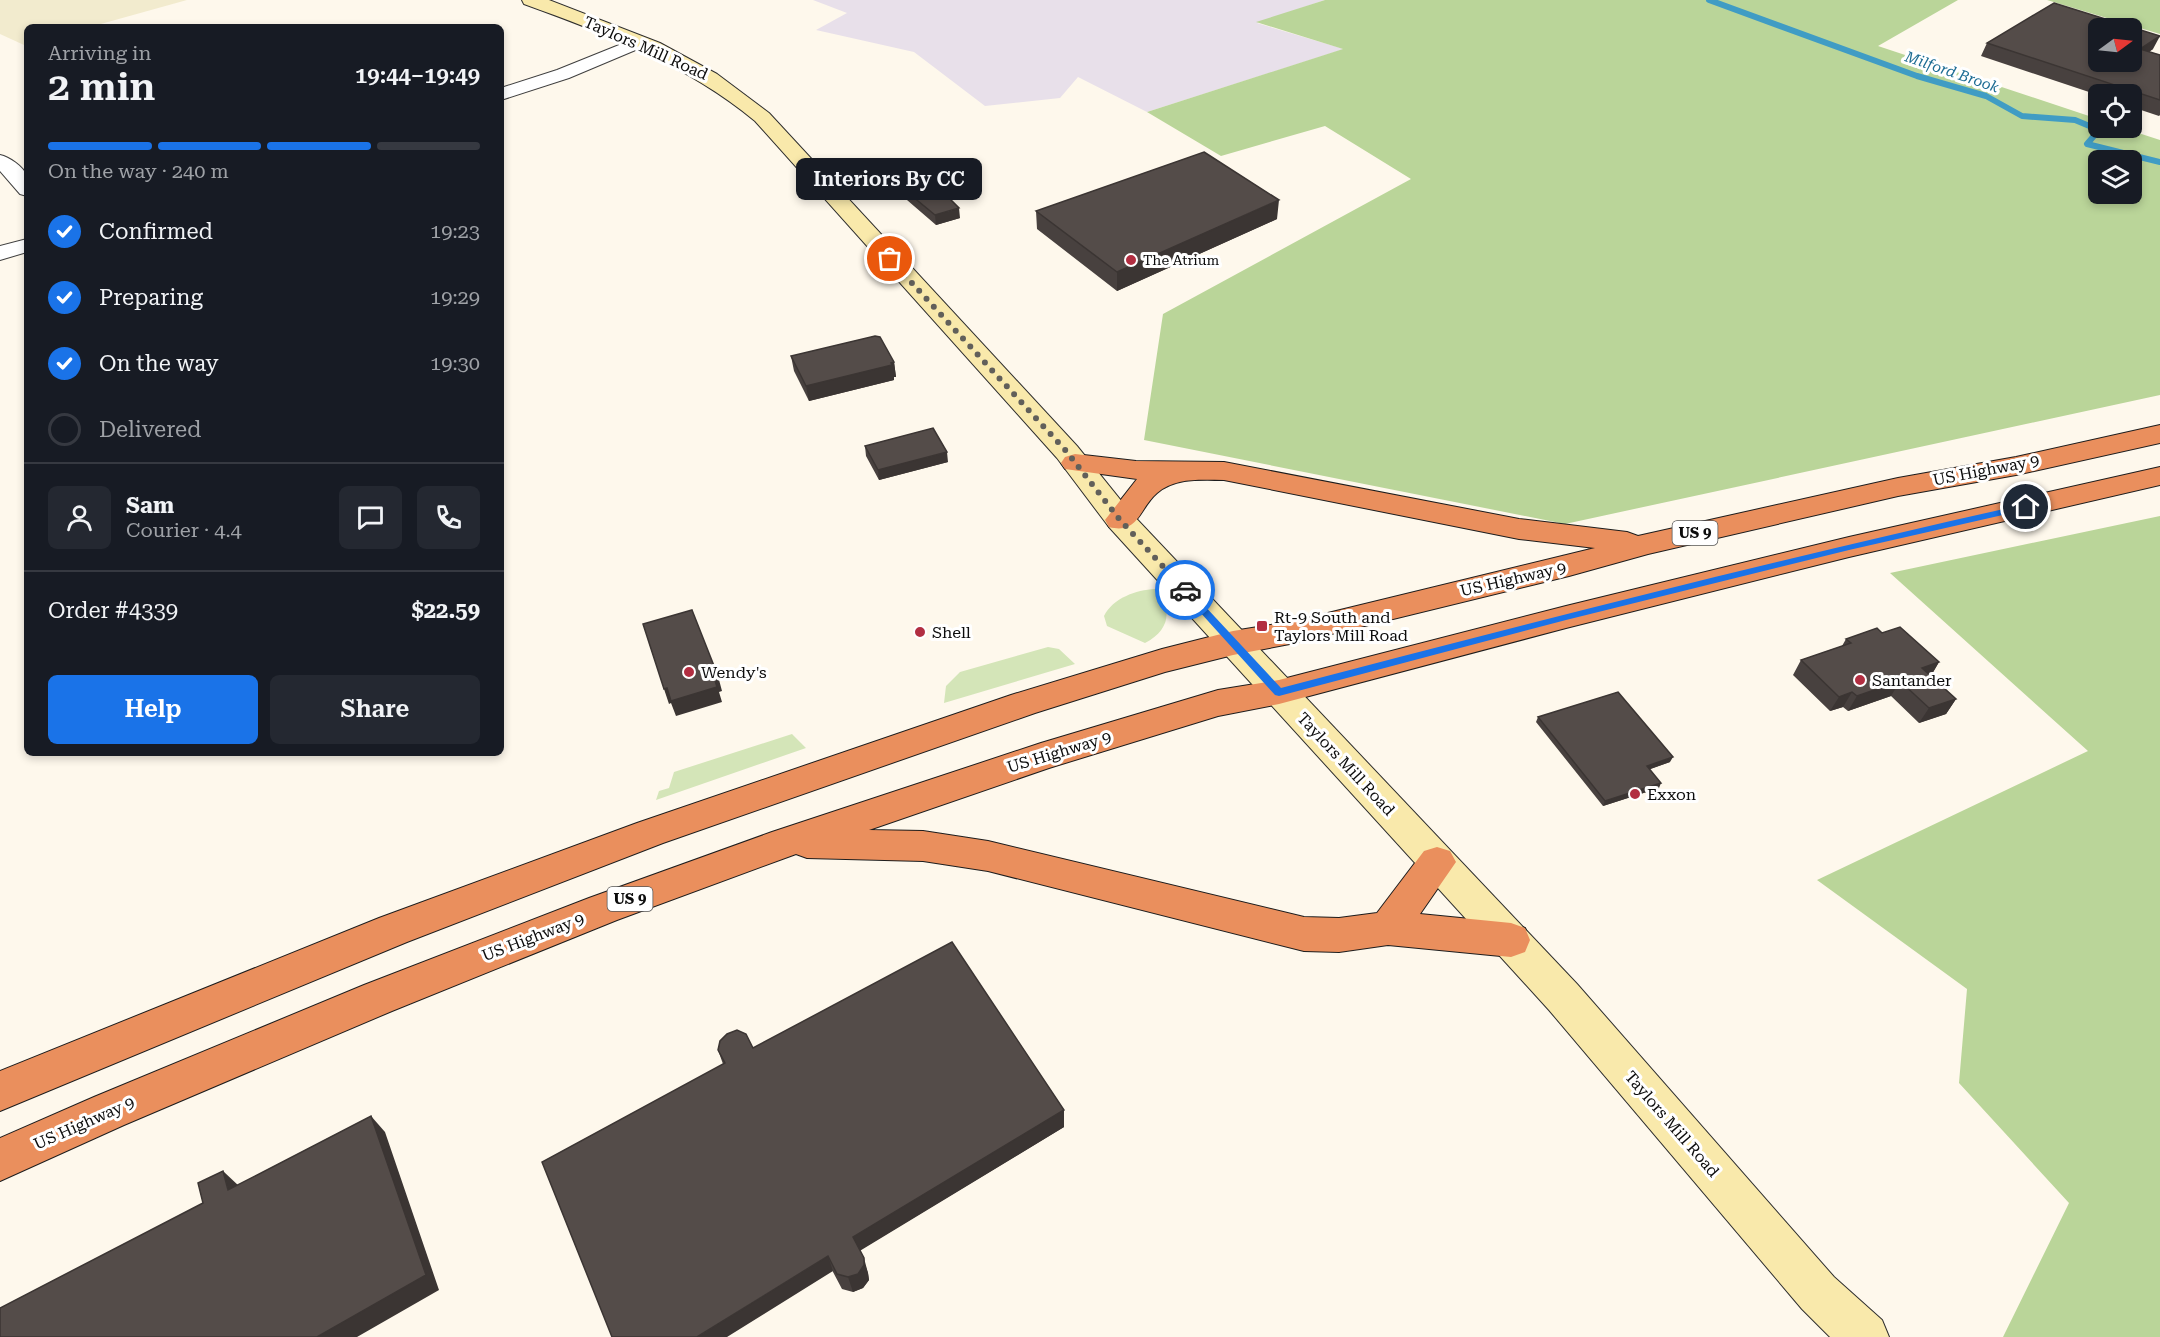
<!DOCTYPE html>
<html lang="en">
<head>
<meta charset="utf-8">
<style>
	body { margin:0; font-family:"Roboto Serif",serif; background:#242831; color:#f1f3f6; height:100vh; display:flex; flex-direction:column; font-size:22px; white-space:nowrap }
	* { box-sizing:border-box; margin:0 }
	p { font-size:20px; color:#9ea1a6 }
	.icon { flex:none; width:33px; height:33px; fill:none; stroke:currentColor; stroke-width:2; stroke-linecap:round; stroke-linejoin:round }
	.map { position:relative; flex:1; overflow:hidden }
	.side { position:absolute; left:24px; top:24px; width:480px; height:732px; display:flex; flex-direction:column; background:#171b24; border-radius:9px; box-shadow:0 3px 9px #0003 }
	.side>* { flex:none }
	.needle { width:39px; rotate:75deg }
	.fabs { position:absolute; left:2088px; top:18px; display:grid; gap:12px }
	.fabs a { display:grid; place-items:center; width:54px; height:54px; border-radius:9px; background:#171b24; box-shadow:0 3px 9px #0003; font-size:30px }
	.pin { position:absolute; display:grid; place-items:center; width:51px; height:51px; color:#fff; margin:-26px; border:3px solid #fff; border-radius:50%; box-shadow:0 2px 6px #0007 }
	.courier { position:absolute; display:grid; place-items:center; width:60px; height:60px; margin:-30px; border:4px solid #1a73e8; border-radius:50%; background:#fff; color:#222; box-shadow:0 2px 8px #0007 }
	.bubble { position:absolute; height:42px; border-radius:9px; background:#171b24; box-shadow:0 3px 9px #0003; font-size:20px; font-weight:600; line-height:42px; text-align:center }
	.summary em { font-style:normal; font-weight:600 }
	.summary div { display:flex; flex-direction:column-reverse }
	.summary { display:flex; align-items:center; justify-content:space-between; height:102px; padding:0 24px }
	h1 { font-size:39px; font-weight:600; line-height:45px }
	.bar { display:grid; grid-template-columns:repeat(4,1fr); gap:9px 6px; align-content:center; height:72px; padding:0 24px }
	.bar i { height:8px; border-radius:4px; background:#363941 }
	.bar .current { background:#1a73e8 }
	.bar p { grid-column:span 4 }
	.line { display:flex; align-items:center; gap:15px; padding:0 24px; border-top:2px solid #363941 }
	.line div { flex:1 }
	.round { display:grid; place-items:center; flex:none; width:63px; height:63px; border-radius:9px; background:#242831 }
	ol { padding:0 24px; list-style:none }
	li { display:flex; align-items:center; gap:18px; height:66px }
	li p { margin-inline-start:auto }
	li .icon { padding:6px; border-radius:50%; background:#1a73e8; color:#fff; stroke-width:4 }
	li:last-child { color:#9ea1a6 }
	li i { width:33px; height:33px; border:3px solid #363941; border-radius:50% }
	.cta { display:flex; gap:12px; margin-top:auto; padding:12px 24px }
	.cta a { flex:1; height:69px; border-radius:9px; background:#1a73e8; color:#fff; font-size:24px; font-weight:600; line-height:69px; text-align:center }
	.cta a+a { background:#242831; color:#f1f3f6 }
	.map>svg:first-child { display:block }
	.industrial { fill:#e8e0ea }
	.farmland { fill:#f2ebce }
	.green { fill:#d4e5b8 }
	.forest { fill:#bad599; fill-rule:evenodd }
	.lines { fill:none; stroke-linecap:round; stroke-linejoin:round }
	.stream { stroke:#409cc4; stroke-width:6 }
	.street-casing { stroke:#3f3f3f; stroke-width:2 }
	.secondary-casing { stroke:#2e2e2e; stroke-width:2 }
	.highway-casing { stroke:#1d1d1d; stroke-width:2 }
	.street { fill:#fff; fill-rule:evenodd }
	.secondary { fill:#f9e9ab; fill-rule:evenodd }
	.highway { fill:#ea8f5d; fill-rule:evenodd }
	.wall { fill:#48413f }
	.shaded-wall { fill:#3b3533 }
	.building { fill:#544c49; stroke:#3b3533; stroke-width:1.5; fill-rule:evenodd }
	.route { fill:#1a73e8 }
	.done { stroke:#615f5a; stroke-width:6; stroke-dasharray:0 10.8 }
	.poi-dot { fill:#b22e41; stroke:#fff; stroke-width:2 }
	.labels { text-anchor:middle; dominant-baseline:central; stroke-width:6; stroke-linejoin:round; paint-order:stroke }
	.far-poi-label { font-size:14px; fill:#0c0c0c; stroke:#fff; text-anchor:start }
	.far-water-label { font-size:15px; font-style:italic; fill:#1e6d94; stroke:#fff }
	.shield { fill:#fff; stroke:#555; stroke-width:1.5 }
	.shield-label { font-size:15px; font-weight:bold; fill:#0c0c0c }
	.street-label { font-size:16px; fill:#0c0c0c; stroke:#fff }
	.poi-label { font-size:16px; fill:#0c0c0c; stroke:#fff; text-anchor:start }
</style>
</head>
<body>
<div class="map">
<svg width="2160" height="1337" viewBox="0 0 2160 1337">
	<rect width="100%" height="100%" fill="#fef8ec"/>
	<path class="industrial" d="M 813,0 L 1325,0 L 1257,23 L 1344,49 L 1147,112 L 1078,77 L 1060,98 L 985,106 L 914,52 L 816,30 L 847,13 Z"/>
	<path class="farmland" d="M 0,0 L 187,0 L 90,27 L 27,27 L 27,45 L 24,45 L 0,34 Z"/>
	<path class="green" d="M 1155,589 C 1174,609 1169,631 1145,643 L 1107,626 L 1104,616 C 1113,598 1136,590 1155,589 Z
		M 1048,647 L 1059,649 L 1075,664 L 944,703 L 946,686 L 960,672 Z
		M 792,734 L 806,748 L 656,800 L 659,791 L 669,788 L 674,772 Z"/>
	<path class="forest" d="M 1325,0 L 1958,0 L 1878,46 L 2098,119 L 2098,128 L 2123,128 L 2160,140 L 2160,395 L 1565,524 L 1144,440 L 1163,314 L 1411,179 L 1325,126 L 1221,156 L 1147,112 L 1343,49 L 1256,22 ZM 2098,160 L 2132,160 L 2132,194 L 2098,194 Z
		M 2047,0 L 2160,0 L 2160,34 Z
		M 2160,516 L 2160,1337 L 2003,1337 L 2069,1203 L 1959,1083 L 1967,989 L 1817,880 L 2088,751 L 1890,573 Z"/>
	<g class="lines">
		<path class="stream" d="M 1709,0 L 1917,76 L 1986,96 L 2022,116 L 2075,120 L 2099,130 L 2087,144 L 2160,162"/>
		<defs>
			<path id="street" d="M 639,37 L 645,38 L 648,42 L 645,46 L 569,78 L 501,100 L 501,88 L 557,70 Z
				M 0,155 C 9,157 23,166 27,176 C 29,181 27,191 27,196 L 20,194 L 0,171 Z
				M 27,239 L 27,252 L 0,260 L 0,246 Z"/>
			<path id="secondary" d="M 522,0 L 549,0 L 660,43 L 717,74 L 769,113 L 1077,446 L 1131,513 L 1577,984 L 1834,1277 L 1882,1320 L 1889,1337 L 1830,1337 L 1802,1309 L 1549,1010 L 1109,527 L 1057,458 L 755,121 C 686,64 607,34 524,4 Z"/>
			<path id="highway" d="M 2160,425 L 2160,443 L 2016,475 L 1898,496 L 1648,554 L 1569,576 L 1295,643 L 1233,655 L 1165,672 L 1035,713 L 663,843 L 407,942 L 0,1111 L 0,1071 L 379,918 L 637,823 L 1011,695 L 1162,649 L 1233,631 L 1295,621 L 1595,548 L 1519,539 L 1224,480 C 1201,480 1176,477 1157,493 C 1139,508 1139,535 1109,527 L 1105,520 L 1137,479 L 1065,469 L 1061,463 L 1065,457 L 1075,454 L 1136,461 L 1224,462 L 1519,519 L 1627,532 L 1638,536 L 1898,478 L 2016,457 Z
				M 2160,467 L 2160,485 L 1849,557 L 1566,628 L 1279,704 L 1218,716 L 1049,768 L 869,830 L 923,831 L 988,841 L 1304,917 L 1339,918 L 1377,913 L 1424,851 L 1437,847 L 1450,851 L 1456,862 L 1420,914 L 1511,923 L 1525,928 L 1530,940 L 1525,952 L 1511,957 L 1388,945 L 1339,952 L 1304,951 L 988,871 L 923,861 L 807,858 L 796,854 L 617,920 L 392,1011 L 124,1125 L 0,1181 L 0,1138 L 94,1097 L 364,985 L 589,898 L 772,832 L 1041,743 L 1218,690 L 1279,680 L 1566,606 L 1849,537 Z"/>
		</defs>
		<use href="#street" class="street-casing"/>
		<use href="#secondary" class="secondary-casing"/>
		<use href="#highway" class="highway-casing"/>
		<use href="#street" class="street"/>
		<use href="#secondary" class="secondary"/>
		<use href="#highway" class="highway"/>
	</g>
	<path class="wall" d="M 1987,43 L 2153,49 L 2149,52 L 2160,55 L 2160,115 L 2159,116 L 2132,107 L 2132,94 L 2098,94 L 2098,95 L 1981,56 Z
		M 906,191 L 960,218 L 936,225 L 907,200 Z
		M 1036,211 L 1277,219 L 1117,291 L 1037,229 Z
		M 791,356 L 894,362 L 896,377 L 894,377 L 894,380 L 809,401 L 794,371 Z
		M 865,446 L 948,462 L 879,480 L 866,456 Z
		M 1882,633 L 1939,662 L 1931,676 L 1956,699 L 1946,714 L 1919,723 L 1891,696 L 1848,711 L 1843,707 L 1830,711 L 1793,675 L 1801,660 L 1842,646 L 1846,639 Z
		M 1538,717 L 1670,762 L 1650,769 L 1659,788 L 1603,806 L 1536,722 Z
		M 753,1048 L 1064,1110 L 1064,1127 L 860,1250 L 868,1273 L 869,1280 L 863,1288 L 853,1292 L 842,1289 L 723,1064 L 718,1050 Z"/>
	<path class="shaded-wall" d="M 2160,36 L 2153,49 L 2133,62 L 2140,49 Z
		M 1279,200 L 1277,219 L 1117,291 L 1117,272 Z
		M 959,208 L 960,218 L 936,225 L 935,215 Z
		M 894,362 L 896,377 L 894,377 L 894,380 L 809,401 L 806,386 Z
		M 947,452 L 948,462 L 879,480 L 878,470 Z
		M 1939,662 L 1930,677 L 1922,668 Z
		M 718,676 L 722,691 L 719,692 L 722,702 L 676,716 L 671,703 L 669,704 L 664,689 Z
		M 1900,681 L 1891,696 L 1848,711 L 1857,696 Z
		M 1852,692 L 1843,707 L 1830,711 L 1839,697 Z
		M 1956,699 L 1946,714 L 1919,723 L 1929,708 Z
		M 1673,757 L 1670,762 L 1645,771 L 1647,766 Z
		M 1661,783 L 1659,788 L 1603,806 L 1605,801 Z
		M 1064,1110 L 1064,1127 L 858,1252 L 853,1237 Z
		M 371,1116 L 385,1132 L 439,1290 L 357,1337 L 317,1337 Z
		M 223,1171 L 240,1187 L 228,1190 Z
		M 828,1256 L 833,1271 L 727,1337 L 697,1337 Z
		M 864,1258 L 868,1273 L 869,1280 L 863,1288 L 853,1292 L 848,1277 Z"/>
	<path class="building" d="M 2054,3 L 2160,36 L 2140,49 L 2160,55 L 2160,100 L 1987,43 ZM 2098,28 L 2132,28 L 2132,62 L 2098,62 Z
		M 1204,152 L 1279,200 L 1117,272 L 1036,211 Z
		M 934,183 L 959,208 L 935,215 L 906,191 Z
		M 875,336 L 880,337 L 894,362 L 891,363 L 892,365 L 806,386 L 791,356 Z
		M 933,428 L 947,452 L 878,470 L 865,446 Z
		M 692,610 L 718,676 L 714,677 L 717,687 L 671,701 L 667,688 L 664,689 L 643,624 Z
		M 1900,627 L 1939,662 L 1922,668 L 1956,699 L 1929,708 L 1900,681 L 1857,696 L 1852,692 L 1839,697 L 1801,660 L 1851,643 L 1846,639 L 1877,628 L 1882,633 Z
		M 1618,692 L 1673,757 L 1647,766 L 1661,783 L 1605,801 L 1538,717 Z
		M 952,942 L 1064,1110 L 853,1237 L 864,1258 L 864,1265 L 858,1274 L 848,1277 L 837,1274 L 828,1256 L 697,1337 L 612,1337 L 542,1162 L 725,1063 L 718,1050 L 720,1041 L 727,1034 L 737,1030 L 746,1034 L 753,1048 Z
		M 371,1116 L 426,1275 L 317,1337 L 0,1337 L 0,1308 L 203,1203 L 198,1183 L 223,1171 L 228,1190 Z"/>
	<path class="route" d="M 2026,504 L 2030,507 L 2029,509 L 1849,550 L 1566,620 L 1279,696 L 1275,695 L 1180,590 L 1182,588 L 1188,588 L 1281,688 C 1528,623 1776,560 2026,504 Z"/>
	<g class="lines">
		<path class="done" d="M 890,259 L 1067,452 L 1120,520 L 1185,590"/>
	</g>
	<g class="poi-dot">
		<circle cx="1131" cy="260" r="6"/>
		<rect x="1256" y="620" width="12" height="12" rx="3"/>
		<circle cx="920" cy="632" r="6"/>
		<circle cx="689" cy="672" r="6"/>
		<circle cx="1860" cy="680" r="6"/>
		<circle cx="1635" cy="794" r="6"/>
	</g>
	<g class="labels">
		<g class="far-poi-label">
			<text x="1143" y="260">The Atrium</text>
		</g>
		<g class="far-water-label">
			<text transform="translate(1952 72) rotate(19)">Milford Brook</text>
		</g>
		<g class="shield">
			<rect x="1672.5" y="521" width="45" height="24" rx="4.5"/>
			<rect x="607.5" y="887" width="45" height="24" rx="4.5"/>
		</g>
		<g class="shield-label">
			<text x="1695" y="533">US 9</text>
			<text x="630" y="899">US 9</text>
		</g>
		<g class="street-label">
			<text transform="translate(646 48) rotate(24)">Taylors Mill Road</text>
			<text transform="translate(1986 470) rotate(-11)">US Highway 9</text>
			<text transform="translate(1513 579) rotate(-13)">US Highway 9</text>
			<text transform="translate(1059 752) rotate(-17)">US Highway 9</text>
			<text transform="translate(1346 764) rotate(47)">Taylors Mill Road</text>
			<text transform="translate(533 937) rotate(-21)">US Highway 9</text>
			<text transform="translate(84 1123) rotate(-24)">US Highway 9</text>
			<text transform="translate(1672 1124) rotate(49)">Taylors Mill Road</text>
		</g>
		<g class="poi-label">
			<text x="1274" y="617">Rt-9 South and<tspan x="1274" dy="18">Taylors Mill Road</tspan></text>
			<text x="932" y="632">Shell</text>
			<text x="701" y="672">Wendy's</text>
			<text x="1872" y="680">Santander</text>
			<text x="1647" y="794">Exxon</text>
		</g>
	</g>
</svg>
<div class="fabs">
<a><svg class="needle" viewBox="-14 -14 28 28"><path d="M0-13l5 13h-10z" fill="#e53935"/><path d="M0 13l5-13h-10z" fill="#9ea1a6"/></svg></a>
<a><svg class="icon" aria-label="locate" viewBox="0 0 24 24"><circle cx="12" cy="12" r="6"/><path d="M12 2v4M12 18v4M2 12h4M18 12h4"/></svg></a>
<a><svg class="icon" aria-label="layers" viewBox="0 0 24 24"><path d="M12 4l9 5-9 5-9-5zM3 14l9 5 9-5"/></svg></a>
</div>
<div class="pin" style="left:890px;top:259px;background:#ea580c"><svg class="icon" aria-label="bag" viewBox="0 0 24 24"><path d="M5 8h14l-1 12H6zM9 8a3 3 0 0 1 6 0"/></svg></div>
<div class="pin" style="left:2026px;top:507px;background:#1f2937"><svg class="icon" aria-label="home" viewBox="0 0 24 24"><path d="M3 11l9-7 9 7M6 9v11h12V9"/></svg></div>
<div class="courier" style="left:1185px;top:590px"><svg class="icon" aria-label="car" viewBox="0 0 24 24"><path d="M5 17H2v-5l4-1 3-4h7l3 4 3 1v5h-3M9 17h6M6 11h13"/><circle cx="7" cy="17" r="2"/><circle cx="17" cy="17" r="2"/></svg></div>
<div class="bubble" style="left:796px;top:158px;width:186px">Interiors By CC</div>
<section class="side">
<div class="summary"><div><h1>2 min</h1><p>Arriving in</p></div><em>19:44–19:49</em></div>
<div class="bar"><i class="current"></i><i class="current"></i><i class="current"></i><i></i><p>On the way · 240 m</p></div>
<ol>
<li><svg class="icon" aria-label="check" viewBox="0 0 24 24"><path d="M5 12l5 5 9-10"/></svg>Confirmed<p>19:23</p></li>
<li><svg class="icon" aria-label="check" viewBox="0 0 24 24"><path d="M5 12l5 5 9-10"/></svg>Preparing<p>19:29</p></li>
<li><svg class="icon" aria-label="check" viewBox="0 0 24 24"><path d="M5 12l5 5 9-10"/></svg>On the way<p>19:30</p></li>
<li><i></i>Delivered</li>
</ol>
<div class="line" style="height:108px"><a class="round"><svg class="icon" aria-label="person" viewBox="0 0 24 24"><circle cx="12" cy="8" r="4"/><path d="M4 21q1-7 8-7t8 7"/></svg></a><div><b>Sam</b><p>Courier · 4.4</p></div><a class="round"><svg class="icon" aria-label="chat" viewBox="0 0 24 24"><path d="M4 5h16v11H9l-5 4z"/></svg></a><a class="round"><svg class="icon" aria-label="phone" viewBox="0 0 24 24"><path d="M5 4h4l2 5-3 2q2 4 5 5l2-3 5 2v4C11 20 4 13 5 4z"/></svg></a></div>
<div class="line" style="height:78px"><div>Order #4339</div><b>$22.59</b></div>
<div class="cta"><a>Help</a><a>Share</a></div>
</section>
</div>
</body>
</html>
